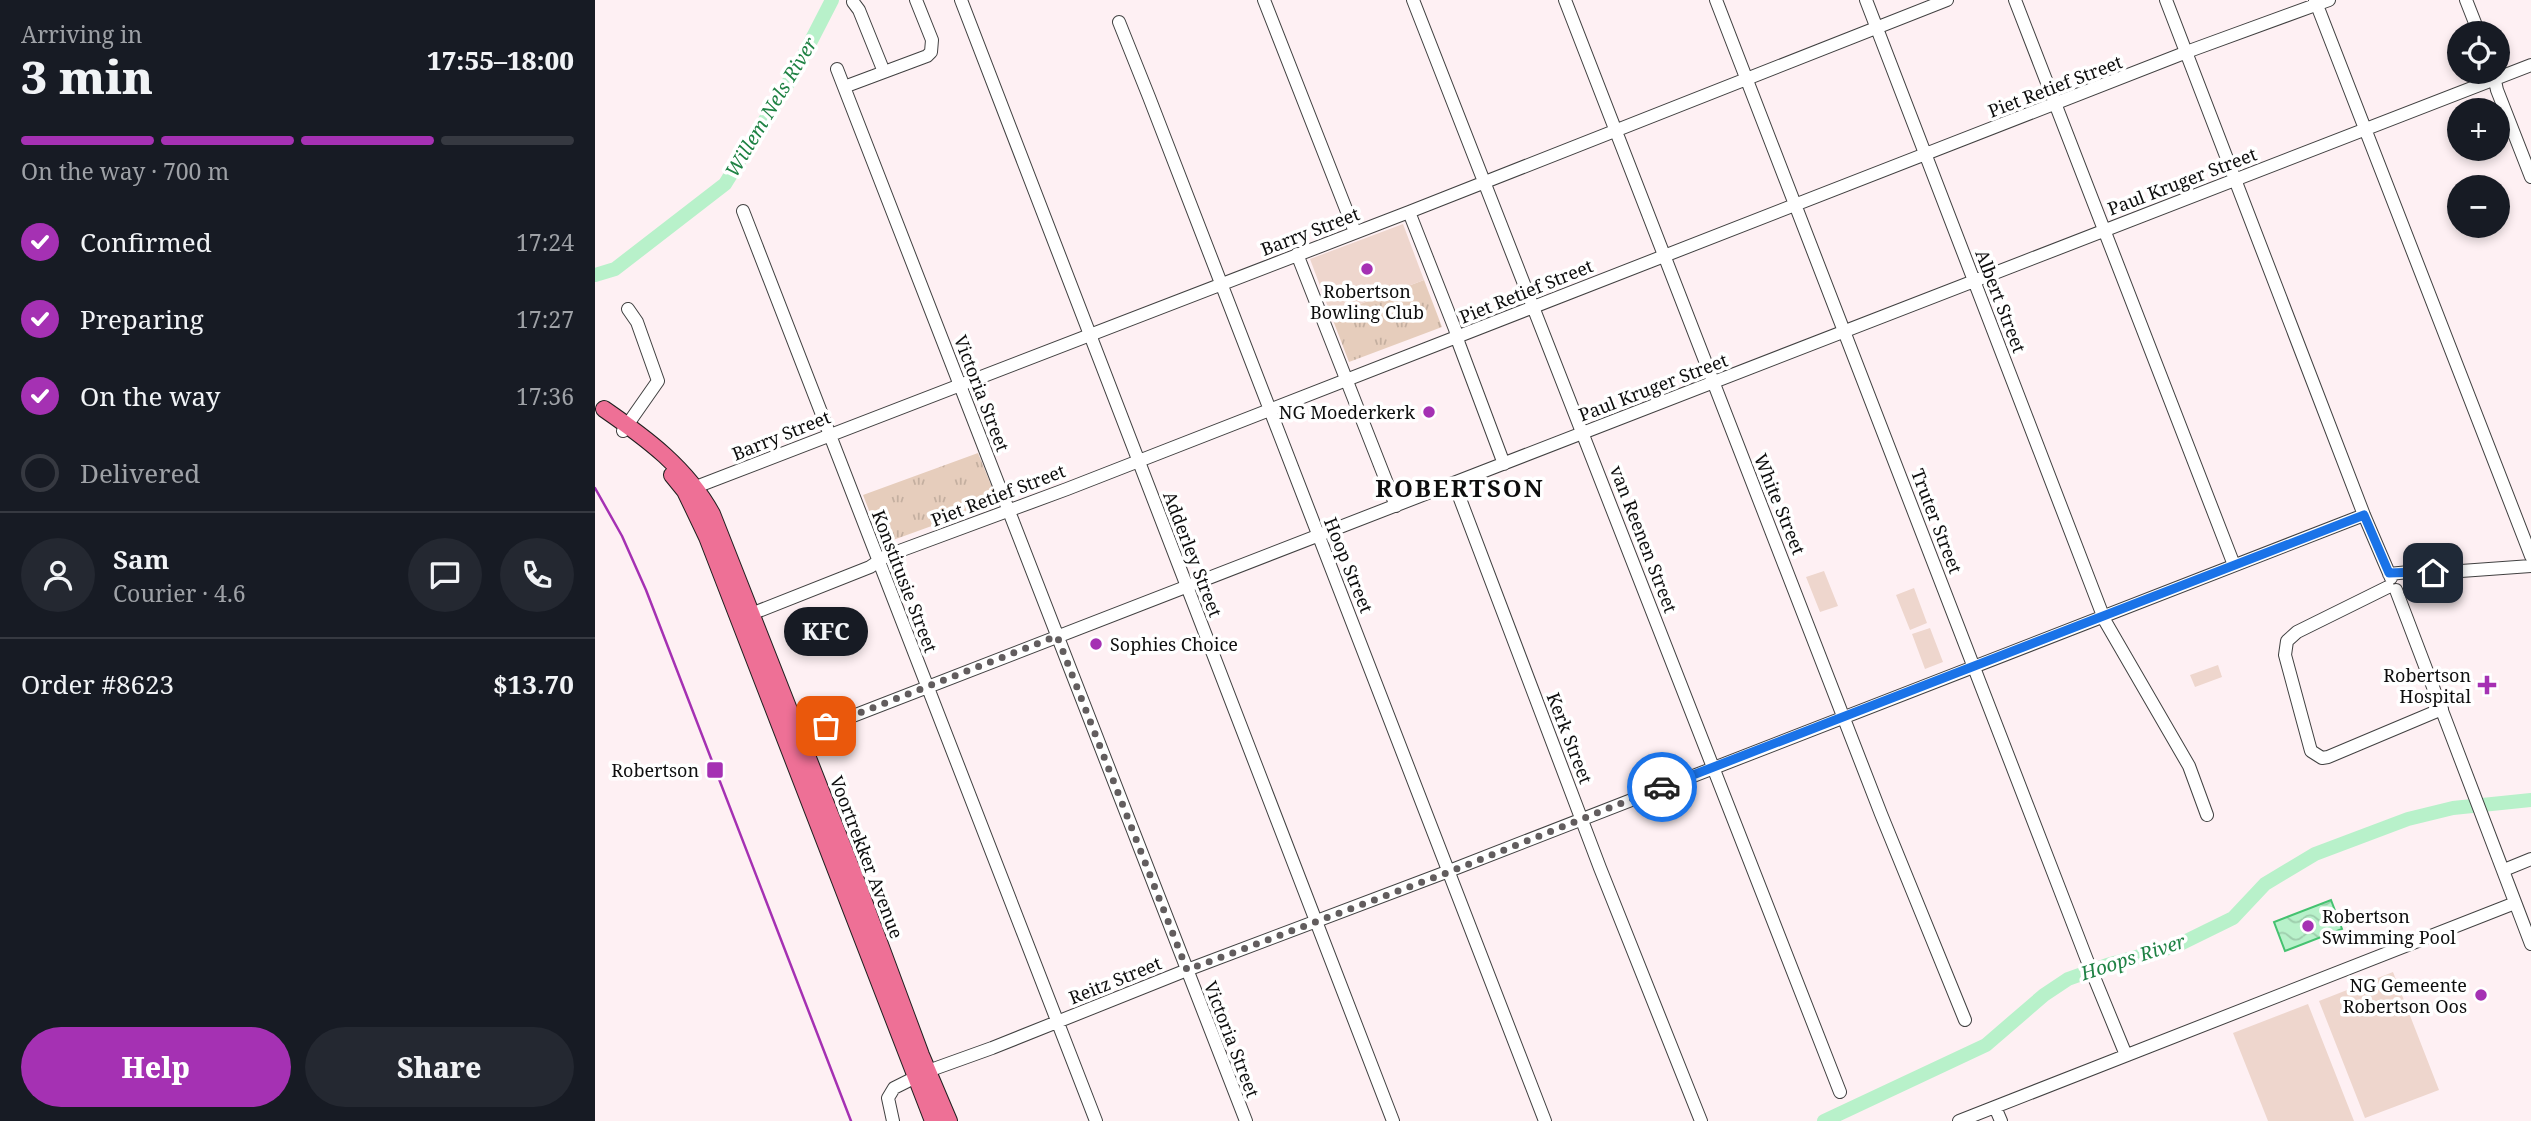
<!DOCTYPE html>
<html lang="en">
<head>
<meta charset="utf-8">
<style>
	body { margin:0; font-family:"Noto Serif",serif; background:#242831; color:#f1f3f6; height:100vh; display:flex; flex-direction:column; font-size:26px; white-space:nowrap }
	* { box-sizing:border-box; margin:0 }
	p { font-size:23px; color:#9ea1a6 }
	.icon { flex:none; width:38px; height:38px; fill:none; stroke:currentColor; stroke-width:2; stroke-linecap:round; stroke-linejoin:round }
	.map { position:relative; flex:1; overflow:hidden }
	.details { display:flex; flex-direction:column; background:#171b24; width:595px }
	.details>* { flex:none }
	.fabs { position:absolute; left:1852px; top:21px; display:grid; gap:14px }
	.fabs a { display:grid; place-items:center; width:63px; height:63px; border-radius:50%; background:#171b24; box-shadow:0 4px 10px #0003; font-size:35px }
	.pin { position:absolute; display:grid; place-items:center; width:60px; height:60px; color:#fff; margin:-30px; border-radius:14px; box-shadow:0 4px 10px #0006 }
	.courier { position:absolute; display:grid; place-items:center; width:70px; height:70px; margin:-35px; border:5px solid #1a73e8; border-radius:50%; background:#fff; color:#222; box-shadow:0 2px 9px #0007 }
	.bubble { position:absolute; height:49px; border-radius:24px; background:#171b24; box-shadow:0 4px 10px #0003; font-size:23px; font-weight:800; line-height:49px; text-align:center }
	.overview em { font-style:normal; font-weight:800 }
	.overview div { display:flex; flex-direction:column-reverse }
	.overview { display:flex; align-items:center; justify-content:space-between; height:119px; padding:0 21px }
	h1 { font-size:46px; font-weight:800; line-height:52px }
	.bar { display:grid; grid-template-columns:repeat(4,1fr); gap:10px 7px; align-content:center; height:84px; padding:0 21px }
	.bar i { height:9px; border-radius:5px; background:#363941 }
	.bar .selected { background:#a531b3 }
	.bar p { grid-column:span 4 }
	.line { display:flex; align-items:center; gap:18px; padding:0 21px; border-top:2px solid #363941 }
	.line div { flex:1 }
	.round { display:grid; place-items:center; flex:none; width:74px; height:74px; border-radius:37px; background:#242831 }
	ol { padding:0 21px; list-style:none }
	li { display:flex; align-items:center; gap:21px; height:77px }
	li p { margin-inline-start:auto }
	li .icon { padding:7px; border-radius:50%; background:#a531b3; color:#fff; stroke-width:4 }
	li:last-child { color:#9ea1a6 }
	li i { width:38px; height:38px; border:4px solid #363941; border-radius:50% }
	.primary-button { display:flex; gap:14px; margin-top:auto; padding:14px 21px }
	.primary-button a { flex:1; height:80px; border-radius:42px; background:#a531b3; color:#fff; font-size:28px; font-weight:800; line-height:80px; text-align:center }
	.primary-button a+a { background:#242831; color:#f1f3f6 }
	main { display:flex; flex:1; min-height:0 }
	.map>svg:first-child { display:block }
	.park { fill:url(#park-tufts) }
	.pitch { fill:#eed6cd }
	.water { fill:url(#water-waves); stroke:#45c270; stroke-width:2 }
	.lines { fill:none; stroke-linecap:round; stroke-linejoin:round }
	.river { stroke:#b8f1ca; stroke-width:14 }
	.minor-casing { stroke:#414141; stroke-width:14 }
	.major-casing { stroke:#1f1f1f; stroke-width:18 }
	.minor { stroke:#fff; stroke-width:12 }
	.major { stroke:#ee7096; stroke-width:16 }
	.rail { stroke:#a531b3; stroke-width:2.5 }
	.done { stroke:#625d5e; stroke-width:7; stroke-dasharray:0 12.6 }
	.route { stroke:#1a73e8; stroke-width:9 }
	.poi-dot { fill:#a531b3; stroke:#fff; stroke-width:2.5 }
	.labels { text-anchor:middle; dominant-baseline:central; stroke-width:7; stroke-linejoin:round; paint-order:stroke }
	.street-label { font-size:18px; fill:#0e0e0e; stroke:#fff }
	.poi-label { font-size:18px; fill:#0e0e0e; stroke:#fff; text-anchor:end }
	.water-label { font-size:19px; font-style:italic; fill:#1f8244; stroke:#fff }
	.district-label { font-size:24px; font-weight:bold; letter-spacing:2px; fill:#0e0e0e; stroke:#fff }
</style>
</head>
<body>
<main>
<section class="details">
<div class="overview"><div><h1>3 min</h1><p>Arriving in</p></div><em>17:55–18:00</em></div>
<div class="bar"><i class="selected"></i><i class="selected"></i><i class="selected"></i><i></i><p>On the way · 700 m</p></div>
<ol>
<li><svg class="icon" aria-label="check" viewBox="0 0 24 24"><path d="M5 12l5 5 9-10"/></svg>Confirmed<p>17:24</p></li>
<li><svg class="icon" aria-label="check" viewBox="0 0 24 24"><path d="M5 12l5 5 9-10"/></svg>Preparing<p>17:27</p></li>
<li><svg class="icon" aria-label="check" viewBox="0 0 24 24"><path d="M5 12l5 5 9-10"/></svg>On the way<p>17:36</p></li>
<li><i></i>Delivered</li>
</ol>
<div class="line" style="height:126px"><a class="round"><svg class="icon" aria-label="person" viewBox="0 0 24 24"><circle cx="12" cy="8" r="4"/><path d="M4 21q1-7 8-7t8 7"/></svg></a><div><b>Sam</b><p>Courier · 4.6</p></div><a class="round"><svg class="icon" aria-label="chat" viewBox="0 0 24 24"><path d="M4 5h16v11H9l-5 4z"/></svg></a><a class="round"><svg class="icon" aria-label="phone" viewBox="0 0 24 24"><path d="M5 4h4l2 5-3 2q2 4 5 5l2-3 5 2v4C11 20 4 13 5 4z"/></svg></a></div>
<div class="line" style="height:91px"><div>Order #8623</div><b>$13.70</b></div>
<div class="primary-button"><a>Help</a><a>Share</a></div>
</section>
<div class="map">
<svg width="1936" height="1121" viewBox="0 0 1936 1121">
	<defs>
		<pattern id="park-tufts" width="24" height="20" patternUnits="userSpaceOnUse" patternTransform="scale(1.75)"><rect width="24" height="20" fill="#e6cdbc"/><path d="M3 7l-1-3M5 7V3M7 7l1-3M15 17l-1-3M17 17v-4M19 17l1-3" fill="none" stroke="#c4afa0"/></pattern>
		<pattern id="water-waves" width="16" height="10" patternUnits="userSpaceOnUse" patternTransform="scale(1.75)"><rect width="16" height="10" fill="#b8f1ca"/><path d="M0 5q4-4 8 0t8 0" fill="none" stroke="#9dcdac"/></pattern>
	</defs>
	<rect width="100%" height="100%" fill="#fef0f3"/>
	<path class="park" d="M 829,280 L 847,327 L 754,362 L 736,315 Z
		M 383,453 L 403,502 L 287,544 L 268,495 Z"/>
	<path class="pitch" d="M 808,224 L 829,280 L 736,315 L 715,259 Z
		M 1229,571 L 1243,606 L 1225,612 L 1211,577 Z
		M 1319,588 L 1332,623 L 1315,630 L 1301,595 Z
		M 1335,628 L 1348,662 L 1330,669 L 1317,634 Z
		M 1623,665 L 1627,677 L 1600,687 L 1595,675 Z
		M 1798,972 L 1844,1090 L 1770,1118 L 1724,1001 Z
		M 1713,1004 L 1759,1121 L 1673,1121 L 1638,1033 Z"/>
	<path class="water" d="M 1736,900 L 1747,929 L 1690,951 L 1679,922 Z"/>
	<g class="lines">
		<path class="river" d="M 0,275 L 20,269 L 130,184 L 200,72 L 237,0
			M 1229,1121 L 1391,1045 L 1449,995 L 1473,979 L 1512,965 L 1581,946 L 1638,918 L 1670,884 L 1720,854 L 1813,819 L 1858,808 L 1936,800"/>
		<defs>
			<path id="minor" d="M 366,0 L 798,1121
				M 669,0 L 760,232
				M 818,0 L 1245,1092
				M 970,0 L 1286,814 L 1370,1020
				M 1121,0 L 1492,960 L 1531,1055
				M 1271,0 L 1510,621 L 1594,766 L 1612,815
				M 1420,0 L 1639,565
				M 1571,0 L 1769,515 L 1796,578
				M 1720,0 L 1936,556
				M 1871,0 L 1884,33
				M 258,2 L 264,10 L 289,72
				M 524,22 L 554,97 L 950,1121
				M 242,69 L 651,1121
				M 1898,72 L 1902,90 L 1936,177
				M 249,87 L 332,56 L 336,52 L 337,40 L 321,0
				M 148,211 L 501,1121
				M 814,212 L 860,329 L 864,344 L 909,464
				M 702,254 L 801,506
				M 28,431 L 63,381 L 42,322 L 33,309
				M 859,483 L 1005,868 L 1106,1121
				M 93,490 L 814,212 L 1352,0
				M 1794,574 L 1824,571 L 1838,573 L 1936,566
				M 1793,587 L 1702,632 L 1692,641 L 1690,655 L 1716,751 L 1727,758 L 1733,757 L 1847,709
				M 1801,590 L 1936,944
				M 151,616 L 275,567 L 291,556 L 472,489 L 1597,50 L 1734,0
				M 196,740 L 1936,65
				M 1909,870 L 1936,859
				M 1400,1107 L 1406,1121
				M 298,1121 L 293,1098 L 299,1088 L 333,1071 L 397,1048 L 592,970 L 854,871 L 1769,515
				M 1364,1121 L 1920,903"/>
			<path id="major" d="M 9,409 C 51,438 92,468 117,514 L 261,880 L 326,1055 L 354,1121
				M 77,475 L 90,491 L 112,537 L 338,1121"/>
		</defs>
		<use href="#minor" class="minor-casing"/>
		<use href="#major" class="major-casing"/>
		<use href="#minor" class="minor"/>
		<use href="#major" class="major"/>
		<path class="rail" d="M 0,488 L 27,536 L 51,590 L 256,1121"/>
	</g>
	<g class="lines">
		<path class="done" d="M 231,726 L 462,636 L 592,970 L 854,872 L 1067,787"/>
		<path class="route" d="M 1067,787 L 1769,515 L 1794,573 L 1824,572 L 1838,573"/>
	</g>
	<g class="poi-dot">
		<circle cx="772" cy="269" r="7"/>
		<circle cx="834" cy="412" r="7"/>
		<circle cx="501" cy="644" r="7"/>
		<path d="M1888.5 674.5h7v7h7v7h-7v7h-7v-7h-7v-7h7z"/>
		<rect x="111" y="761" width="18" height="18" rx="3.5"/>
		<circle cx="1713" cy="926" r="7"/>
		<circle cx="1886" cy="995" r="7"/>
	</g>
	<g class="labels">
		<g class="street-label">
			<text transform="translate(1460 86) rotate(-21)">Piet Retief Street</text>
			<text transform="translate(1587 181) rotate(-21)">Paul Kruger Street</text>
			<text transform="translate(715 231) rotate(-21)">Barry Street</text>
			<text transform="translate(931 291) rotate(-22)">Piet Retief Street</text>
			<text transform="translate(1406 301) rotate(69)">Albert Street</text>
			<text transform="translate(1058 387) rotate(-21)">Paul Kruger Street</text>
			<text transform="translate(387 393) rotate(69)">Victoria Street</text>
			<text transform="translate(186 435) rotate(-22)">Barry Street</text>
			<text transform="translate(403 495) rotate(-21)">Piet Retief Street</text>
			<text transform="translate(1185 504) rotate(68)">White Street</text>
			<text transform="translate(1342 521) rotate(69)">Truter Street</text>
			<text transform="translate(1049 539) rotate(69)">van Reenen Street</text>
			<text transform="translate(598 554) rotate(69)">Adderley Street</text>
			<text transform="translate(754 565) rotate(68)">Hoop Street</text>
			<text transform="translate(310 581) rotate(69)">Konstitusie Street</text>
			<text transform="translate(975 738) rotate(69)">Kerk Street</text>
			<text transform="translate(272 857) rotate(69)">Voortrekker Avenue</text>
			<text transform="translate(520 980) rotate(-22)">Reitz Street</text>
			<text transform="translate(637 1039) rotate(69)">Victoria Street</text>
		</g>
		<g class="poi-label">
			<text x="772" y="291" text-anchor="middle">Robertson<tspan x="772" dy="21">Bowling Club</tspan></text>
			<text x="820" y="412">NG Moederkerk</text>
			<text x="515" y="644" text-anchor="start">Sophies Choice</text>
			<text x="1876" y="675">Robertson<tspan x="1876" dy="21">Hospital</tspan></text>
			<text x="104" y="770">Robertson</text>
			<text x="1727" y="916" text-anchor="start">Robertson<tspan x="1727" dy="21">Swimming Pool</tspan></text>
			<text x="1872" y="985">NG Gemeente<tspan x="1872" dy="21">Robertson Oos</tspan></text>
		</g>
		<g class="water-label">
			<text transform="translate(176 107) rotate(-59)">Willem Nels River</text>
			<text transform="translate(1538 957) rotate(-18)">Hoops River</text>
		</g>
		<g class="district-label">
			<text x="865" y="487">ROBERTSON</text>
		</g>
	</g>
</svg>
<div class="fabs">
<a><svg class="icon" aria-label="locate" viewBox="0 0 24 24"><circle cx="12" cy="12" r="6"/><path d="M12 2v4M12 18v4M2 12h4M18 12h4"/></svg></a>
<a>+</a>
<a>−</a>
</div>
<div class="pin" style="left:231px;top:726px;background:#ea580c"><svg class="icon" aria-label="bag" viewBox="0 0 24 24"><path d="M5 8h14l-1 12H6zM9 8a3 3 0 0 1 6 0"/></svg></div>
<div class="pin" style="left:1838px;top:573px;background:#1f2937"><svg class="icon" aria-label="home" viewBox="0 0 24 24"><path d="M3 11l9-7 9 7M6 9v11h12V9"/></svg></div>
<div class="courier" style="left:1067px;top:787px"><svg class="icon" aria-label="car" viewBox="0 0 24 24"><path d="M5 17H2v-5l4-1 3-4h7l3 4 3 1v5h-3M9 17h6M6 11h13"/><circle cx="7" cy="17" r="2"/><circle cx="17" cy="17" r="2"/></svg></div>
<div class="bubble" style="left:189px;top:607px;width:84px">KFC</div>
</div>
</main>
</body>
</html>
